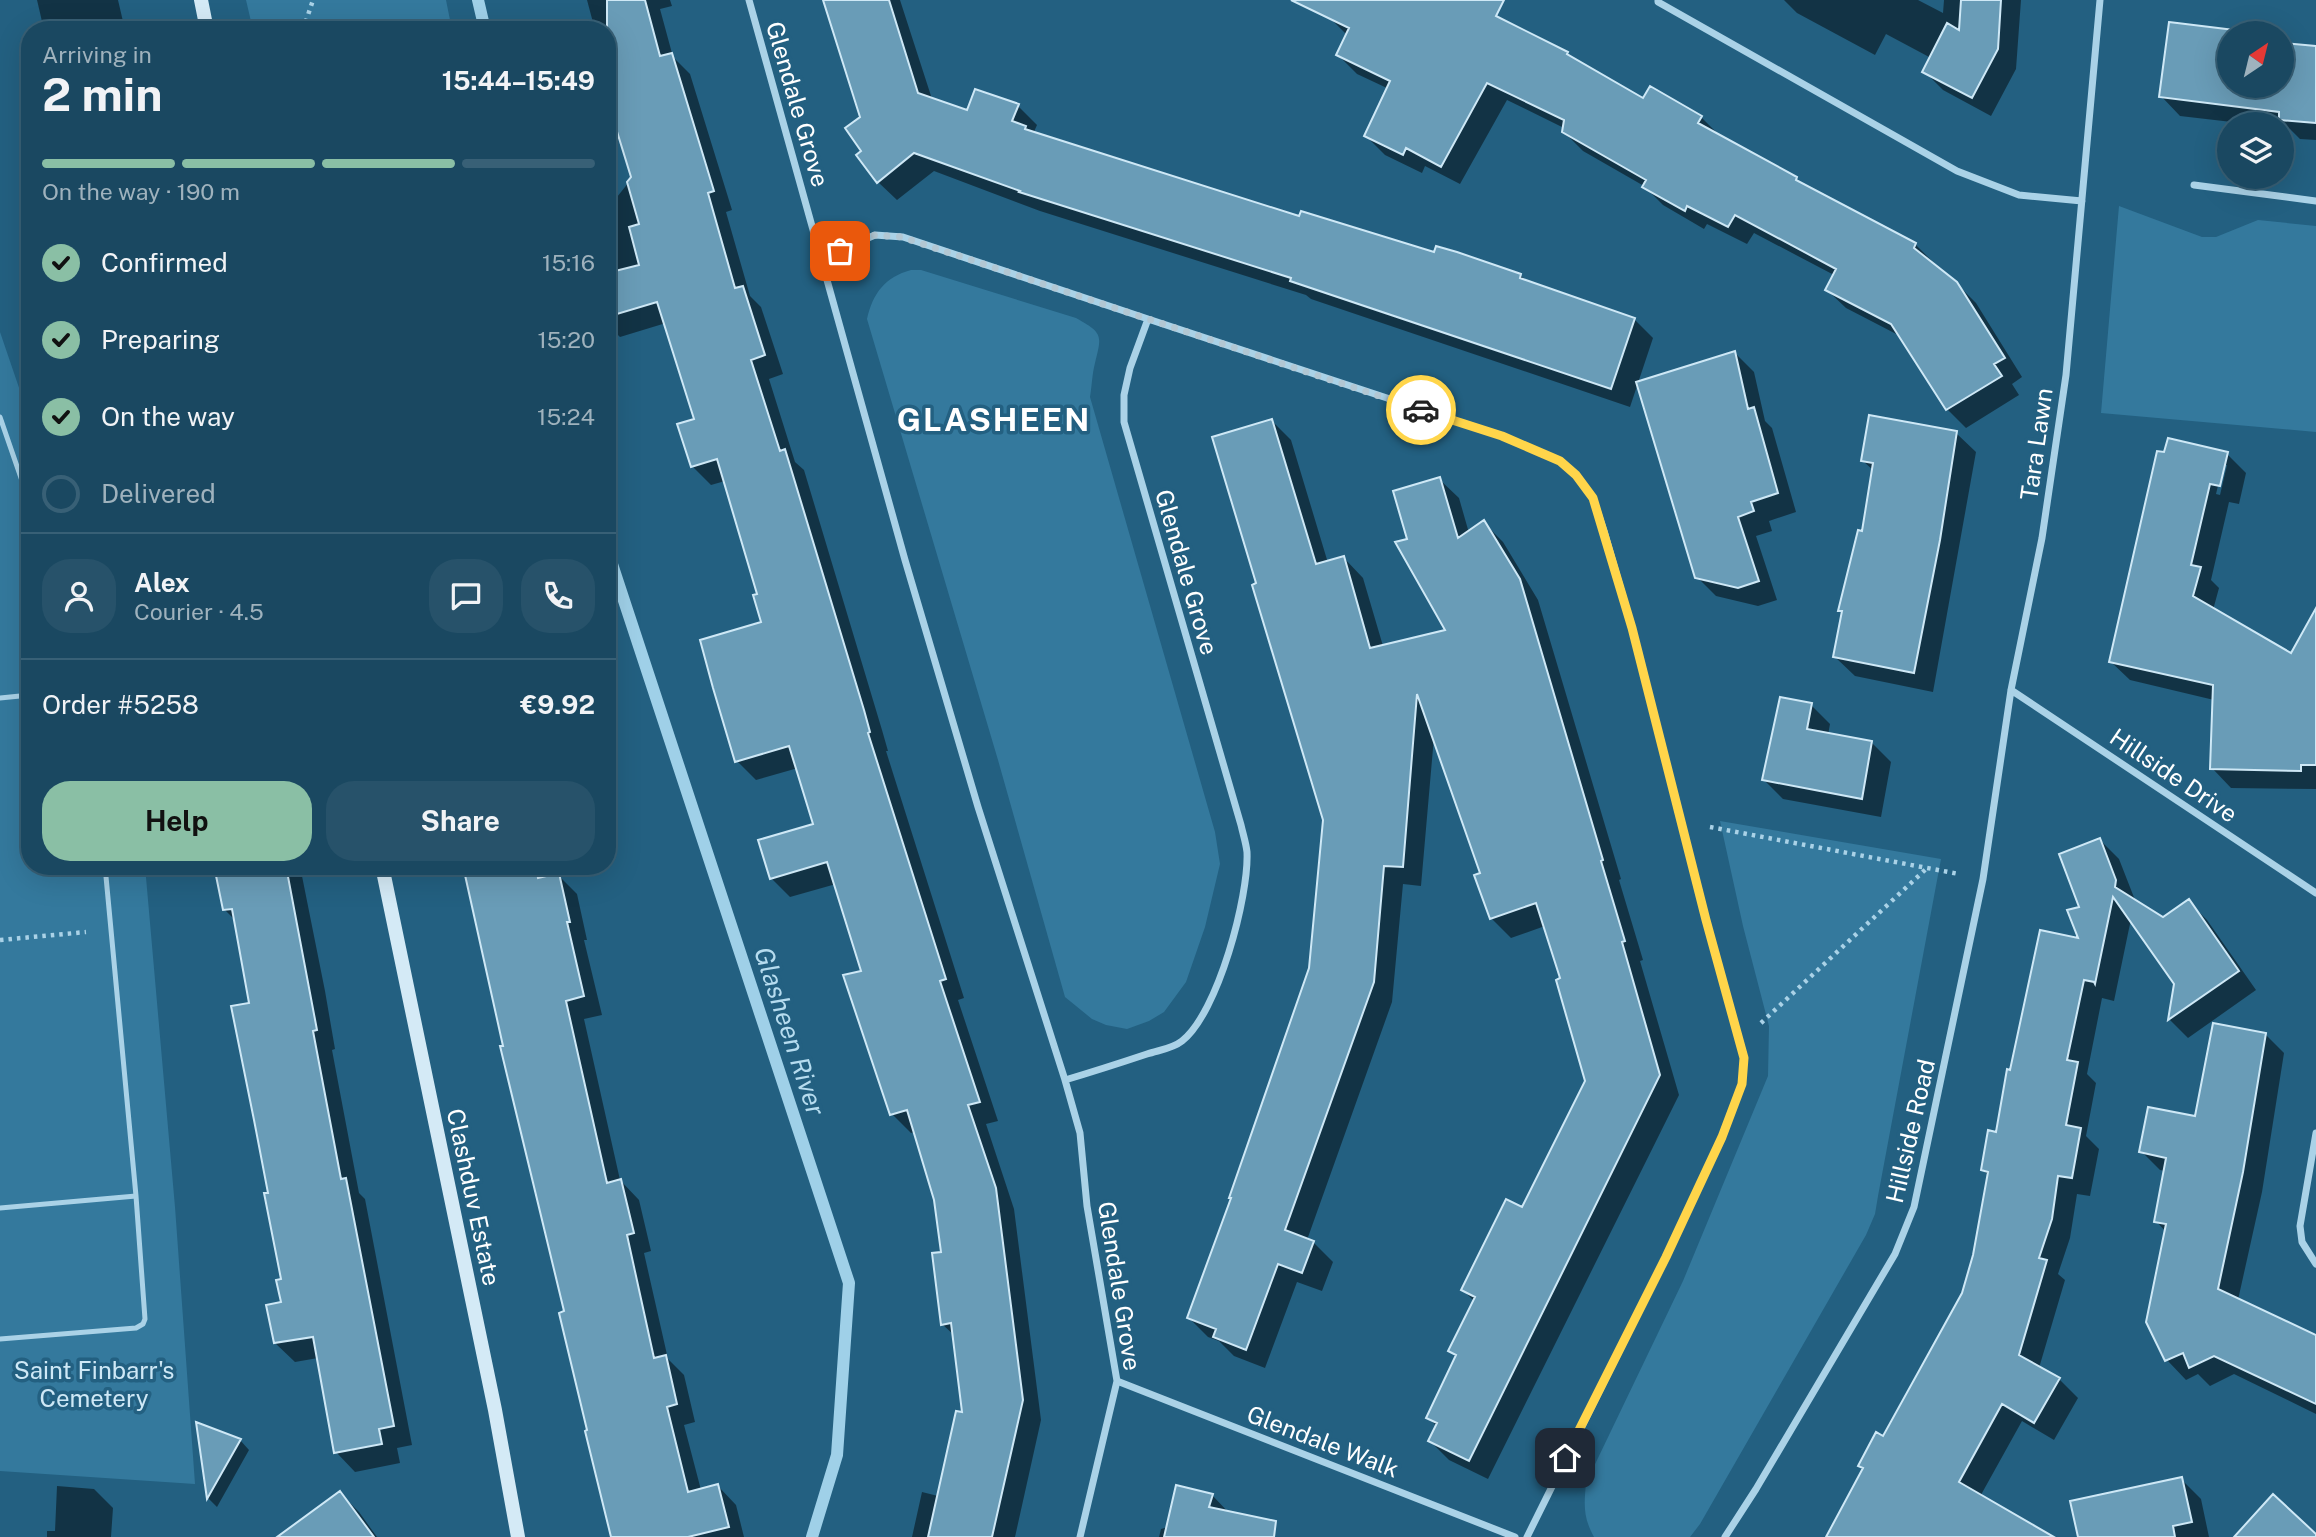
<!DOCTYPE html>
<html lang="en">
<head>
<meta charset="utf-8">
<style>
	body { margin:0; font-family:"Public Sans",sans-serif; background:#27526a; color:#f1f3f6; height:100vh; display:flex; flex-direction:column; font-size:26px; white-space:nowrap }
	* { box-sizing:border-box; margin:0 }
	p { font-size:23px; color:#9fb2bd }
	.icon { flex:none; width:38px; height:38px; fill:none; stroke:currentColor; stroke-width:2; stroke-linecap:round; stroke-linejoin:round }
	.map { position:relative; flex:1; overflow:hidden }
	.panel { position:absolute; left:21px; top:21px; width:595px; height:854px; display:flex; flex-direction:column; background:#1a4861; border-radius:28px; box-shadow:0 7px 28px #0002,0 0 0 2px #386076 }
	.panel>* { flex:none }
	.needle { width:46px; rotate:35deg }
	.tools { position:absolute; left:2217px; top:21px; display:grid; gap:14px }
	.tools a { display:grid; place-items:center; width:77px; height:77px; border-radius:50%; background:#1a4861; box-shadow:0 7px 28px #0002,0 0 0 2px #386076; font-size:35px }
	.pin { position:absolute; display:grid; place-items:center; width:60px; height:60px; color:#fff; margin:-30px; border-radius:14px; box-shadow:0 4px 10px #0006 }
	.courier { position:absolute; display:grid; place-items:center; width:70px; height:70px; margin:-35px; border:5px solid #ffd54a; border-radius:50%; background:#fff; color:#222; box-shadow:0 2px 9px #0007 }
	.summary em { font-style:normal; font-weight:700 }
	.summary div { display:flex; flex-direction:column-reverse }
	.summary { display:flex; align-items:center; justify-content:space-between; height:119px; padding:0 21px }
	h1 { font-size:46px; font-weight:700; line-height:52px }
	.bar { display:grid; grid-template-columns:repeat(4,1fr); gap:10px 7px; align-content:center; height:84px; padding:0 21px }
	.bar i { height:9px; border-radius:5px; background:#386076 }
	.bar .active { background:#8abfa5 }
	.bar p { grid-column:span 4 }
	.line { display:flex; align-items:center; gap:18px; padding:0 21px; border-top:2px solid #386076 }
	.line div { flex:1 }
	.round { display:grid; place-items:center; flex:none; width:74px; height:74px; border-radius:28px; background:#27526a }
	ol { padding:0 21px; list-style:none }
	li { display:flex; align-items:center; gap:21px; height:77px }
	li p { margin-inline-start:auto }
	li .icon { padding:7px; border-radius:50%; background:#8abfa5; color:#111; stroke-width:4 }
	li:last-child { color:#9fb2bd }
	li i { width:38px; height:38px; border:4px solid #386076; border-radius:50% }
	.cta { display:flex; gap:14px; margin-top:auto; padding:14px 21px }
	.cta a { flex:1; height:80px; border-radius:28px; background:#8abfa5; color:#111; font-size:28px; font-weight:700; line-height:80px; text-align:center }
	.cta a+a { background:#27526a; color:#f1f3f6 }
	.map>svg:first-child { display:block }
	.green { fill:#34799d }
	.shadow { fill:#0007; fill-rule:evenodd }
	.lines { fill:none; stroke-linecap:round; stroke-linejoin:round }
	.stream { stroke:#9fd0e8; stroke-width:12 }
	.building { fill:#699cb7; stroke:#cee8f6; stroke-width:2 }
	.path { stroke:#aad2e7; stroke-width:4.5; stroke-dasharray:3.5 5; stroke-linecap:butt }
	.lane { stroke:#aad2e7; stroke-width:5 }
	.street { stroke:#aad2e7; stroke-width:7 }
	.secondary { stroke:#d4eaf6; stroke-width:14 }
	.done { stroke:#b2c7d3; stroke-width:7; stroke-dasharray:0 12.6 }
	.route { stroke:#ffd54a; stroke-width:9 }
	.labels { text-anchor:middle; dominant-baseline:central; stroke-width:7; stroke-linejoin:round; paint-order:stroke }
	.street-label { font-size:24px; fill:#fff; stroke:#236081 }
	.park-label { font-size:24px; fill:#cee8f6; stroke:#236081 }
	.water-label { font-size:26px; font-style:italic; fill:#b6dcef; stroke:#236081 }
	.district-label { font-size:32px; font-weight:bold; letter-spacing:2px; fill:#fff; stroke:#236081 }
</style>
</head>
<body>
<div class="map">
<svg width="2316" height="1537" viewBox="0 0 2316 1537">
	<rect width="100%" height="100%" fill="#236081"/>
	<path class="green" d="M 246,0 L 446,0 L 452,30 L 253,30 Z
		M 2119,206 L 2202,237 L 2216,237 L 2258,220 L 2316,226 L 2316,432 L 2101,413 Z
		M 911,270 L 921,270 L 1076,318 C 1103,333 1102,335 1095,363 C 1092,374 1092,386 1090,397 L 1215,832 L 1220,864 L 1205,927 L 1186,982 L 1164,1012 L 1149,1021 L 1127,1029 L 1106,1025 L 1092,1019 L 1065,997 L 998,760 L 867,319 C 873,293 885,277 911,270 Z
		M 0,332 L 30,420 L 30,866 L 145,866 L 175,1207 L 195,1484 L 0,1471 Z
		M 1720,821 L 1941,859 L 1878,1196 L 1875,1214 L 1866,1235 L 1700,1524 L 1690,1537 L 1594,1537 C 1583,1517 1584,1505 1586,1483 L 1683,1281 L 1768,1076 L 1769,1026 L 1743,926 Z"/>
	<path class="shadow" d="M 37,0 L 118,0 L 125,30 L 44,30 Z
		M 587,0 L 670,0 L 672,6 L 660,9 L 673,57 L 690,74 L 732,210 L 726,212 L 750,296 L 761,307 L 783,374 L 769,379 L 795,462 L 804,470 L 882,730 L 888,751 L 886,751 L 964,998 L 958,1000 L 998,1121 L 986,1124 L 1014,1209 L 1041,1420 L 1015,1537 L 912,1537 L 922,1492 L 938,1496 L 964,1415 L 955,1336 L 942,1324 L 943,1254 L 936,1200 L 915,1132 L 911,1133 L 892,1114 L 863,972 L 836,884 L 790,897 L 771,878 L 816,825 L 798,768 L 756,780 L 737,761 L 763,624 L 760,595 L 725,481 L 711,485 L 692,466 L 696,420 L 666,323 L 620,337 L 607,324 L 607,204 L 613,202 L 633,177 L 607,30 L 595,30 Z
		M 824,0 L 900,0 L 932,99 L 968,112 L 1018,106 L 1037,125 L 1033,134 L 1300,218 L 1520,275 L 1528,282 L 1634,319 L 1653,338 L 1638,383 L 1735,353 L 1754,372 L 1765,421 L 1772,428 L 1796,512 L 1769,521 L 1772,531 L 1756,536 L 1777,600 L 1758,606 L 1716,596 L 1697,577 L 1638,383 L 1630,407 L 1311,299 L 1306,295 L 1040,211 L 934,171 L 897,200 L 878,182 L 864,151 L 862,117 Z
		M 1300,0 L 1460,0 L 1567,53 L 1575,61 L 1644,101 L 1651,88 L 1701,117 L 1720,136 L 1796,178 L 1804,187 L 1915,244 L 1934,263 L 1933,265 L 1956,283 L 1976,303 L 2022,377 L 2012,384 L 2019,395 L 1966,428 L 1947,409 L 1902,337 L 1846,308 L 1827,290 L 1834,275 L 1754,233 L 1747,244 L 1707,224 L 1704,229 L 1663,205 L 1644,186 L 1583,151 L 1564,132 L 1564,128 L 1507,100 L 1460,184 L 1425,166 L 1422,173 L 1385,155 L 1366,136 L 1389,89 L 1357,74 L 1338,55 L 1347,35 L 1330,18 Z
		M 1784,0 L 1918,0 L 1943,13 L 1944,0 L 2021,0 L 2016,69 L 1991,116 L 1943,90 L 1924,71 L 1931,58 L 1886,34 L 1875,55 L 1797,13 Z
		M 2170,24 L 2248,33 L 2230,33 L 2230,86 L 2282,86 L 2282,45 L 2316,48 L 2316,140 L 2300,139 L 2290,129 L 2282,128 L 2282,124 L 2249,124 L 2180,116 L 2161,96 Z
		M 1272,421 L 1291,440 L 1328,563 L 1344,558 L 1363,578 L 1383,646 L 1447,631 L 1409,540 L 1439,479 L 1459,498 L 1469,533 L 1484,523 L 1503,542 L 1538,600 L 1621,879 L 1619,880 L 1643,960 L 1640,961 L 1679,1095 L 1488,1479 L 1449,1460 L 1430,1441 L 1437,1427 L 1428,1417 L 1457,1358 L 1451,1351 L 1475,1302 L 1463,1290 L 1522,1209 L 1587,1081 L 1562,980 L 1545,926 L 1511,938 L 1492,919 L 1476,876 L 1482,874 L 1434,737 L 1421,886 L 1403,884 L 1392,1002 L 1307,1240 L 1313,1242 L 1333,1262 L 1322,1291 L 1297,1282 L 1265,1368 L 1234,1356 L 1219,1341 L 1208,1337 L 1189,1318 L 1232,1199 L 1311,969 L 1324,820 Z
		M 1956,433 L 1976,452 L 1933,692 L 1855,676 L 1835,657 L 1843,613 L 1840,610 L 1863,533 L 1874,471 L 1863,461 Z
		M 2158,453 L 2227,454 L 2246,473 L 2239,504 L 2229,502 L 2211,580 L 2219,588 L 2213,610 L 2292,656 L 2316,612 L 2316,789 L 2231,788 L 2212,768 L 2214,700 L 2130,680 L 2110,661 ZM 2223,465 L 2227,465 L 2220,495 L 2216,494 Z
		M 1811,705 L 1830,724 L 1828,735 L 1871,742 L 1891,762 L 1881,817 L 1783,799 L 1764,780 Z
		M 2100,840 L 2119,859 L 2135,900 L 2163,919 L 2188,901 L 2207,920 L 2256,990 L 2188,1038 L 2170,1020 L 2176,983 L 2131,919 L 2114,1001 L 2102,998 L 2087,1074 L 2096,1083 L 2086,1136 L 2099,1149 L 2090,1196 L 2077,1194 L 2070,1238 L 2058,1274 L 2065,1280 L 2039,1368 L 2059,1379 L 2078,1398 L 2054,1440 L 2022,1421 L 1977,1502 L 1963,1537 L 1828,1537 L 1864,1470 L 1860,1465 L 1884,1439 L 1964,1294 L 1975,1256 L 1989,1176 L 1983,1170 L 1997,1134 L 2011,1072 L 2080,940 L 2081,908 Z
		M 216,866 L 300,866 L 325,991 L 335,1049 L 332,1050 L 359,1193 L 365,1199 L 412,1445 L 397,1448 L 400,1463 L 355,1472 L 336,1452 L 318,1358 L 295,1362 L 275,1343 L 283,1304 L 283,1280 L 270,1194 L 251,1004 L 236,921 L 225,910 Z
		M 465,866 L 550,866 L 552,877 L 558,875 L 577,894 L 587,940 L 584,940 L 602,1015 L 584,1019 L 620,1180 L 639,1200 L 651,1251 L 644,1253 L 668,1359 L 684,1375 L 695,1422 L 684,1425 L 701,1490 L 718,1486 L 736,1505 L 744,1537 L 613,1537 L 589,1432 L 566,1313 Z
		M 2265,1034 L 2284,1053 L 2262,1192 L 2238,1300 L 2316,1338 L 2316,1414 L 2234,1374 L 2210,1386 L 2198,1374 L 2186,1380 L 2167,1360 L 2148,1322 L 2166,1232 L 2156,1221 L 2165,1171 L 2160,1170 L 2141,1151 L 2197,1118 Z
		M 198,1425 L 240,1440 L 249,1450 L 217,1507 L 208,1498 Z
		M 2181,1479 L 2201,1499 L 2209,1537 L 2080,1537 Z
		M 57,1486 L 94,1489 L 113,1508 L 111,1537 L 47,1537 L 47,1531 L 55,1531 Z
		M 340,1493 L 359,1512 L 377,1537 L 283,1537 Z
		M 1212,1495 L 1231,1515 L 1264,1537 L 1159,1537 L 1161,1529 L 1168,1527 Z"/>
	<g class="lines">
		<path class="stream" d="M 478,0 L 485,30
			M 607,549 L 849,1283 L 837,1455 L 812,1537"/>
	</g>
	<path class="building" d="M 607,0 L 645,0 L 660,56 L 672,53 L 714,191 L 708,193 L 735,288 L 743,286 L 765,355 L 751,360 L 780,451 L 785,449 L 864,710 L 870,732 L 868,733 L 946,979 L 940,981 L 980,1102 L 968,1105 L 996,1188 L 1023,1400 L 992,1537 L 928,1537 L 956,1411 L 962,1412 L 951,1323 L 941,1325 L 932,1253 L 941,1252 L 934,1200 L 907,1110 L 890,1115 L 843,975 L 861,971 L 827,862 L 770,879 L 758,840 L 813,824 L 789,746 L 735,762 L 713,688 L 700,640 L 761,622 L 753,595 L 757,594 L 717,459 L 691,467 L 677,424 L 694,419 L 657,302 L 607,317 L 607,273 L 639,265 L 629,227 L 639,224 L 627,182 L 631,177 L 607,99 Z
		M 823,0 L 889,0 L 918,93 L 967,110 L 975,89 L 1019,104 L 1012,121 L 1026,126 L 1025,129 L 1299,216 L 1301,211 L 1434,252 L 1436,246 L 1457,252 L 1521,274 L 1520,278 L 1635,318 L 1611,389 L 1290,281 L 1291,278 L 1019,192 L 1020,191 L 914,153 L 877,183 L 856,155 L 861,151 L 845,128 L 860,117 Z
		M 1291,0 L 1504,0 L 1496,16 L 1568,52 L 1567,54 L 1643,98 L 1650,86 L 1702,116 L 1698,123 L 1797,177 L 1796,180 L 1916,243 L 1914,248 L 1957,282 L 2005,358 L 1994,364 L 2002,376 L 1946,410 L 1891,324 L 1825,290 L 1836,269 L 1735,215 L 1728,227 L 1687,206 L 1685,211 L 1642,187 L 1646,180 L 1562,132 L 1564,120 L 1487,83 L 1441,167 L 1406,148 L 1403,155 L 1364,136 L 1390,81 L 1336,55 L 1349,28 Z
		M 1961,0 L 2001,0 L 1998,49 L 1972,98 L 1922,72 L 1947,23 L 1959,30 Z
		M 2169,22 L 2259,33 L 2230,33 L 2230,86 L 2282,86 L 2282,43 L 2316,46 L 2316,123 L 2279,120 L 2279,112 L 2159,97 Z
		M 1735,351 L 1748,409 L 1754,407 L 1778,493 L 1751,502 L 1754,511 L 1738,517 L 1759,581 L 1738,588 L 1695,578 L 1636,382 Z
		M 1869,415 L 1957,431 L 1940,540 L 1914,673 L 1833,657 L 1842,611 L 1838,611 L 1858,530 L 1862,531 L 1873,463 L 1861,461 Z
		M 1272,419 L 1316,564 L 1344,556 L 1370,648 L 1445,630 L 1395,542 L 1407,539 L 1393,491 L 1440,477 L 1458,538 L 1484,520 L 1520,579 L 1603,860 L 1601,861 L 1625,941 L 1622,942 L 1660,1075 L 1469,1461 L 1428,1441 L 1437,1423 L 1426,1418 L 1456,1355 L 1448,1351 L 1475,1297 L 1461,1290 L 1506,1199 L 1522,1207 L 1585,1081 L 1556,980 L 1560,978 L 1536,903 L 1490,919 L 1474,875 L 1480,873 L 1417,694 L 1403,867 L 1384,866 L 1374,982 L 1285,1230 L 1314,1241 L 1302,1273 L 1278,1264 L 1246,1350 L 1213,1337 L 1216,1329 L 1187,1318 L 1231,1198 L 1229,1198 L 1309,968 L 1323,820 L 1252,585 L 1256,583 L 1212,437 Z
		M 2168,438 L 2228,452 L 2220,486 L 2210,484 L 2191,565 L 2201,567 L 2193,596 L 2291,653 L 2316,608 L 2316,765 L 2301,765 L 2301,771 L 2210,769 L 2213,685 L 2109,662 L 2157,451 L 2164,452 Z
		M 1780,697 L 1812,703 L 1807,729 L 1872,741 L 1862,799 L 1762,780 Z
		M 2100,838 L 2116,880 L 2115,887 L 2163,917 L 2189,899 L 2239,971 L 2168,1020 L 2174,984 L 2113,897 L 2095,984 L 2094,982 L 2084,980 L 2067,1060 L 2078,1062 L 2066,1125 L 2081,1128 L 2072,1178 L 2058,1176 L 2052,1219 L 2039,1258 L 2047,1260 L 2019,1355 L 2060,1378 L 2034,1423 L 2002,1404 L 1959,1482 L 2054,1537 L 1826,1537 L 1863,1468 L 1858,1466 L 1876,1432 L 1883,1436 L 1962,1293 L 1973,1255 L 1988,1172 L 1981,1170 L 1988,1130 L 1996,1132 L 2007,1069 L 2010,1070 L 2040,930 L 2078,938 L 2067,910 L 2079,907 L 2059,854 Z
		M 214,866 L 286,866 L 317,1030 L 313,1031 L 341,1179 L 346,1178 L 394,1426 L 379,1429 L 382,1444 L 334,1453 L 313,1337 L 274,1343 L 266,1305 L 281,1302 L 276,1280 L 281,1279 L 264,1193 L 268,1193 L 254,1120 L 231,1006 L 249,1003 L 232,909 L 223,910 Z
		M 463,866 L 536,866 L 538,878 L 559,873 L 570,922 L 567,922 L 584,996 L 566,1001 L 607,1183 L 621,1179 L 634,1233 L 627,1235 L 654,1358 L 666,1355 L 677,1404 L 667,1407 L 688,1492 L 718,1484 L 729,1527 L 688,1537 L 611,1537 L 585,1431 L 587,1430 L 559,1313 L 564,1311 L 500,1046 L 503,1046 Z
		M 2213,1023 L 2266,1033 L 2243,1172 L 2218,1289 L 2316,1335 L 2316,1404 L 2214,1356 L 2189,1368 L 2183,1353 L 2165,1361 L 2146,1322 L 2166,1224 L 2154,1222 L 2166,1158 L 2139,1152 L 2148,1107 L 2195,1116 Z
		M 196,1422 L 241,1439 L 207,1499 Z
		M 2182,1477 L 2192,1522 L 2173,1526 L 2175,1537 L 2078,1537 L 2070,1501 Z
		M 1176,1485 L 1213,1494 L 1209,1507 L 1276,1521 L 1274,1537 L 1164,1537 Z
		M 340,1491 L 374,1537 L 277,1537 Z
		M 2273,1494 L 2316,1534 L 2316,1537 L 2234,1537 Z"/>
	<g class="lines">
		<path class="path" d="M 303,30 L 313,0
			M 1710,827 L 1959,874
			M 0,940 L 86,932
			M 1761,1023 L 1926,869"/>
		<path class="lane" d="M 0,417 L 30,504
			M 0,698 L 30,695
			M 0,1208 L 136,1196
			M 0,1339 L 136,1328 L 143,1324 L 145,1319 L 136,1196 L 105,866"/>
		<path class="street" d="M 749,0 L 905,560 L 978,807 L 1065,1080 L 1080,1133 L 1087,1206 L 1117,1381 L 1080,1537
			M 1658,0 L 1658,2 L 1957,171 L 2019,195 L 2082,201
			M 2194,185 L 2316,201
			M 822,258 L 875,235 L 903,237 L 1148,319 L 1130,368 L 1124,395 L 1124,422 L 1241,825 C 1243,834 1246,843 1247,852 C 1249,896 1218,1013 1182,1041 C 1172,1049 1159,1050 1147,1054 C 1120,1063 1092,1072 1065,1080
			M 1148,319 L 1502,436 L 1560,461 L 1576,475 L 1593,498 L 1604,531 L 1632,628 L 1706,920 L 1744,1057 L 1742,1084 L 1722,1137 L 1666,1257 L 1527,1537
			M 2011,690 L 2316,893
			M 2316,1133 L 2300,1226 L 2302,1242 L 2316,1264
			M 1117,1381 L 1515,1537
			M 1725,1537 L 1756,1489 L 1895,1254 L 1914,1207 L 1983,879 L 2011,690 L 2042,538 L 2066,375 L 2100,0"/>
		<path class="secondary" d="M 201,0 L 207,30
			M 382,866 L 495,1410 L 518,1537"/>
	</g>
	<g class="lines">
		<path class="done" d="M 840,251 L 875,235 L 902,237 L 1421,410"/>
		<path class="route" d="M 1421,410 L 1502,436 L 1560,461 L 1576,475 L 1593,498 L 1632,628 L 1706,920 L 1744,1058 L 1742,1084 L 1722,1137 L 1666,1257 L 1565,1458"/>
	</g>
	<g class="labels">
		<g class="street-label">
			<text transform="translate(798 104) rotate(74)">Glendale Grove</text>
			<text transform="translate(2036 444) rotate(-82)">Tara Lawn</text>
			<text transform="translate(1187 572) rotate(74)">Glendale Grove</text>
			<text transform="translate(2174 775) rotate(34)">Hillside Drive</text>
			<text transform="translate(1910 1131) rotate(-77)">Hillside Road</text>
			<text transform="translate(474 1197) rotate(78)">Clashduv Estate</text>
			<text transform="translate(1120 1286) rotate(81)">Glendale Grove</text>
			<text transform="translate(1323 1441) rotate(21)">Glendale Walk</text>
		</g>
		<g class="park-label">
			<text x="94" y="1370">Saint Finbarr's<tspan x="94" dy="28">Cemetery</tspan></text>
		</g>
		<g class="water-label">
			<text transform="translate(790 1031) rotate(72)">Glasheen River</text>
		</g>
		<g class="district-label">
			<text x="994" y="419">GLASHEEN</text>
		</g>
	</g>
</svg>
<div class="tools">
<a><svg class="needle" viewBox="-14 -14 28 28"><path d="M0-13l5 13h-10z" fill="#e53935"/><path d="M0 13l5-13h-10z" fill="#9fb2bd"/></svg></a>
<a><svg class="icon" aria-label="layers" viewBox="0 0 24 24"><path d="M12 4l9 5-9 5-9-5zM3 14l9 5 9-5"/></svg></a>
</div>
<div class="pin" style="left:840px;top:251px;background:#ea580c"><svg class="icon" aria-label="bag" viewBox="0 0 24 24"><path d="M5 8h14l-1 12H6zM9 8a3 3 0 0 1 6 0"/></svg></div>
<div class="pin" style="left:1565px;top:1458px;background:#1f2937"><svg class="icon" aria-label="home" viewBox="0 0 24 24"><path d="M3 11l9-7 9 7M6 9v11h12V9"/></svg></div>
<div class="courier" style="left:1421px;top:410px"><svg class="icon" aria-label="car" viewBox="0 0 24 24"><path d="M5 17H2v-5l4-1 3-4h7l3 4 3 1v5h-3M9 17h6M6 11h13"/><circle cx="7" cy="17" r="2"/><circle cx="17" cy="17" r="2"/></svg></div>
<section class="panel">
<div class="summary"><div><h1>2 min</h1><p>Arriving in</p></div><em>15:44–15:49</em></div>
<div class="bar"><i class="active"></i><i class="active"></i><i class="active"></i><i></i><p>On the way · 190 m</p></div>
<ol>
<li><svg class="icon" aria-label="check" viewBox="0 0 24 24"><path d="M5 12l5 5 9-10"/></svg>Confirmed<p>15:16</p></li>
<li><svg class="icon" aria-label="check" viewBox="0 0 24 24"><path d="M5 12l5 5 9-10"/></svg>Preparing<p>15:20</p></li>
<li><svg class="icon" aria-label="check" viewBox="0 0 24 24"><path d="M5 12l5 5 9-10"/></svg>On the way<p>15:24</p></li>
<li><i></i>Delivered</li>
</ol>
<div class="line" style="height:126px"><a class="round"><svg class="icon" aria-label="person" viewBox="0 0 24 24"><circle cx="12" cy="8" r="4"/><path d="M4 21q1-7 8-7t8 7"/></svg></a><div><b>Alex</b><p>Courier · 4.5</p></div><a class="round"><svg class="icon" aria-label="chat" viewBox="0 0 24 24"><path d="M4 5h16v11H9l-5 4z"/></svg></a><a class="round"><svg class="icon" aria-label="phone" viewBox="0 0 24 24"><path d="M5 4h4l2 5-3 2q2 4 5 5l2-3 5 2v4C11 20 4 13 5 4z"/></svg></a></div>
<div class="line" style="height:91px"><div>Order #5258</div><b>€9.92</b></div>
<div class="cta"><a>Help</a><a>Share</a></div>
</section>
</div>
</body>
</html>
